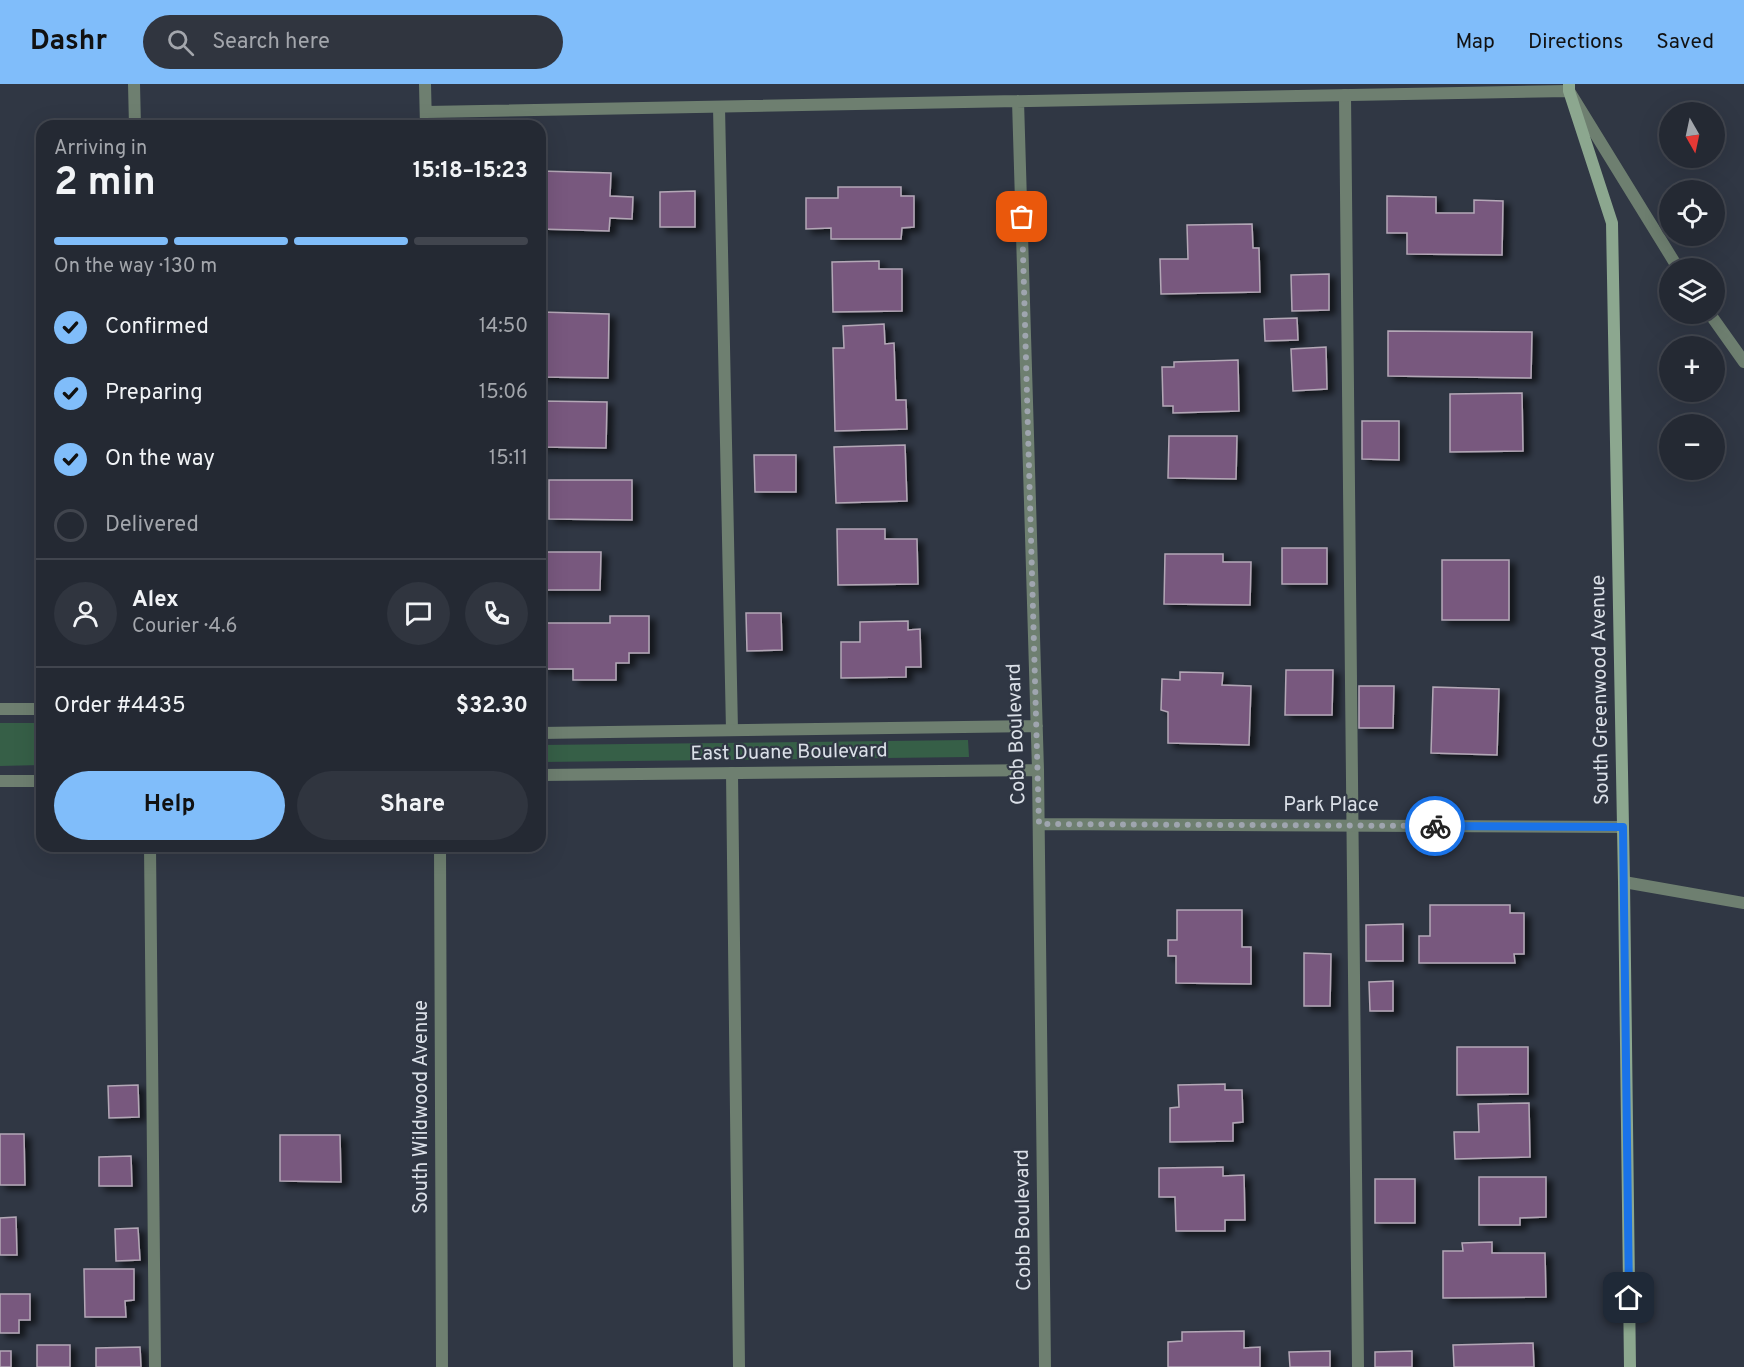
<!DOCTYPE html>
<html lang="en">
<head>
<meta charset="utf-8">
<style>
	body { margin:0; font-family:Overpass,sans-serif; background:#30353f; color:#f1f3f6; height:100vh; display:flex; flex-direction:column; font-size:22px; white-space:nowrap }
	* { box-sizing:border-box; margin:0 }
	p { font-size:20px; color:#a3a6ac }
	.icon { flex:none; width:33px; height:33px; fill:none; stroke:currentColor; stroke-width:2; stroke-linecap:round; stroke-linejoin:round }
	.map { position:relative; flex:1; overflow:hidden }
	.sheet { position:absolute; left:36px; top:36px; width:510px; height:732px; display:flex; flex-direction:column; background:#242933; border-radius:18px; box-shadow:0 6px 24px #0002,0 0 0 2px #41454e }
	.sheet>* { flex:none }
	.needle { width:39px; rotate:171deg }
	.fabs { position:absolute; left:1659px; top:18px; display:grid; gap:12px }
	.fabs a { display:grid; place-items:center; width:66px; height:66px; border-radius:50%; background:#242933; box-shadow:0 6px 24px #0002,0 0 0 2px #41454e; font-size:30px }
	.pin { position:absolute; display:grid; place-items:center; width:51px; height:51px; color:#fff; margin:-26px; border-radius:12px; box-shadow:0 3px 9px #0006 }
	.courier { position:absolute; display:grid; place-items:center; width:60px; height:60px; margin:-30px; border:4px solid #1a73e8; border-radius:50%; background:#fff; color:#222; box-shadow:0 2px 8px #0007 }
	.overview em { font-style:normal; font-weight:700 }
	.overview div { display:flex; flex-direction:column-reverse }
	.overview { display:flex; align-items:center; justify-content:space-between; height:102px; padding:0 18px }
	h1 { font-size:39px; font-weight:700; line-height:45px }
	.bar { display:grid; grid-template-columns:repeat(4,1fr); gap:9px 6px; align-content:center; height:72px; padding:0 18px }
	.bar i { height:8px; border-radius:4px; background:#41454e }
	.bar .active { background:#80bdfa }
	.bar p { grid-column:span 4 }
	.line { display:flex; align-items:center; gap:15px; padding:0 18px; border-top:2px solid #41454e }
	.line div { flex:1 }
	.round { display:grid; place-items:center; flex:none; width:63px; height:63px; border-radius:32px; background:#30353f }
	ol { padding:0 18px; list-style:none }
	li { display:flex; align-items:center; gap:18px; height:66px }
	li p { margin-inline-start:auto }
	li .icon { padding:6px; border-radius:50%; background:#80bdfa; color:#111; stroke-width:4 }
	li:last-child { color:#a3a6ac }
	li i { width:33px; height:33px; border:3px solid #41454e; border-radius:50% }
	.cta { display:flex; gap:12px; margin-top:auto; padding:12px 18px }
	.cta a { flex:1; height:69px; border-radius:36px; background:#80bdfa; color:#111; font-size:24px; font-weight:700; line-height:69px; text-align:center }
	.cta a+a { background:#30353f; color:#f1f3f6 }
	header { display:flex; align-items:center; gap:36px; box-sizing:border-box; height:84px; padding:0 30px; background:#80bdfa; color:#111 }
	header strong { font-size:28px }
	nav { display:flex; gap:33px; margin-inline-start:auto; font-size:21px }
	.search { width:420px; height:54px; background:#30353f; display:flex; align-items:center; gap:15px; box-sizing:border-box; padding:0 21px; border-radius:33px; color:#a3a6ac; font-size:22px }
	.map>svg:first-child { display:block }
	.green { fill:#365f47 }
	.building { fill:#78597e; stroke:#b3a7b6; stroke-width:1.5; filter:url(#shadow) }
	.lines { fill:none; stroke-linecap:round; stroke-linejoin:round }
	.lane { stroke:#6e7f70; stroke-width:12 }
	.street { stroke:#6e7f70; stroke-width:12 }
	.secondary { stroke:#8ca78f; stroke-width:12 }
	.done { stroke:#9fa5af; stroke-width:6; stroke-dasharray:0 10.8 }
	.route { stroke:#1a73e8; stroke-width:8 }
	.labels { text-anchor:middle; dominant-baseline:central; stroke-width:4.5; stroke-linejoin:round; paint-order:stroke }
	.street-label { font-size:20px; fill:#dbe0e8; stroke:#303744 }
</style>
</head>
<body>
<header>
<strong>Dashr</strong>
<div class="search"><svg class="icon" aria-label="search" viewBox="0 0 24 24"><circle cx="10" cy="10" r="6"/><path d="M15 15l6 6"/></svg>Search here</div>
<nav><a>Map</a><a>Directions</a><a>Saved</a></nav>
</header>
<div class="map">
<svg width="1744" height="1283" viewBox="0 0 1744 1283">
	<defs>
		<filter id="shadow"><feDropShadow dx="6" dy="4" stdDeviation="3" flood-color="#0009"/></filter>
	</defs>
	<rect width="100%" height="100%" fill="#303744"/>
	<path class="green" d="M 0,639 L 42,639 L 42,681 L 0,682 Z
		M 968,656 L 969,673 L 540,678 L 540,661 Z"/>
	<path class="building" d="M 540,87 L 611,89 L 610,112 L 633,113 L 632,135 L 610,134 L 609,147 L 540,145 Z
		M 838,103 L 901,103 L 901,112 L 914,112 L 914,143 L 902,144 L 901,155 L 831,155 L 831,144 L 806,145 L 806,114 L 838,114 Z
		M 695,107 L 695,143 L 660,143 L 660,108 Z
		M 1387,112 L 1436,113 L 1436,129 L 1474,129 L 1474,116 L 1503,117 L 1502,171 L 1407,170 L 1407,149 L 1387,149 Z
		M 1252,140 L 1253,164 L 1259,164 L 1260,208 L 1161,210 L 1160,175 L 1188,175 L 1187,141 Z
		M 879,177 L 879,185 L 902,185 L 902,227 L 833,228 L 832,178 Z
		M 1329,190 L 1329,226 L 1292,227 L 1291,191 Z
		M 541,228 L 609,230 L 608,294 L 540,293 Z
		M 1297,234 L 1298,256 L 1265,257 L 1264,235 Z
		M 884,240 L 885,260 L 894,259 L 896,316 L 906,316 L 907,345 L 835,347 L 833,264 L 844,264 L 843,242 Z
		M 1388,247 L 1532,248 L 1531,294 L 1388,292 Z
		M 1326,263 L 1327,305 L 1293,307 L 1291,265 Z
		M 1238,276 L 1239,327 L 1173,329 L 1173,322 L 1163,322 L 1162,283 L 1174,283 L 1174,278 Z
		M 1522,309 L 1523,367 L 1450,368 L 1450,310 Z
		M 540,317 L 607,318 L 606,364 L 540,363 Z
		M 1362,337 L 1399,337 L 1399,376 L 1362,375 Z
		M 1169,352 L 1237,352 L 1236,395 L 1168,394 Z
		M 905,361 L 907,417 L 836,419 L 834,363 Z
		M 754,371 L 796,371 L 796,408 L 755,408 Z
		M 549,396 L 632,396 L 632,436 L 549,435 Z
		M 837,445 L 885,445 L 885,455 L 917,455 L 918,500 L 838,501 Z
		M 1282,464 L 1327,464 L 1327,500 L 1282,500 Z
		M 540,468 L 601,468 L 600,506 L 540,506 Z
		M 1165,470 L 1223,470 L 1223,478 L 1251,478 L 1250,521 L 1164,520 Z
		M 1442,476 L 1509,476 L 1509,536 L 1442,536 Z
		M 746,529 L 781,529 L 782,566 L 747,567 Z
		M 610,532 L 649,532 L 649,569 L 629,569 L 629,579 L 616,579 L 616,596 L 573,596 L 573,585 L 543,585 L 543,539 L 610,539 Z
		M 908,537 L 908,546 L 920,545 L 921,583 L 906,583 L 906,593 L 841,594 L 841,558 L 860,558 L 860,538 Z
		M 1286,586 L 1333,586 L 1332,631 L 1285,631 Z
		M 1180,588 L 1223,589 L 1222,601 L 1251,602 L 1249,661 L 1168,659 L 1168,628 L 1161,626 L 1162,595 L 1180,596 Z
		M 1359,602 L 1394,602 L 1393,644 L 1359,644 Z
		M 1433,603 L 1499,605 L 1497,671 L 1431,669 Z
		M 1430,821 L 1510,821 L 1510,829 L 1524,829 L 1524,870 L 1514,870 L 1515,879 L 1419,879 L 1419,852 L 1430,852 Z
		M 1177,826 L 1242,826 L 1242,863 L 1251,863 L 1251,900 L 1176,899 L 1176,872 L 1168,872 L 1168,856 L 1177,856 Z
		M 1403,840 L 1403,877 L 1366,877 L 1366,841 Z
		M 1304,869 L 1331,870 L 1330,922 L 1304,922 Z
		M 1393,897 L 1393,927 L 1370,927 L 1369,898 Z
		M 1457,963 L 1528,963 L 1528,1010 L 1457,1011 Z
		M 1225,1000 L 1225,1006 L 1242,1006 L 1243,1038 L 1233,1039 L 1233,1057 L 1170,1058 L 1170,1024 L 1179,1023 L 1178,1001 Z
		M 138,1001 L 139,1033 L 109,1034 L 108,1002 Z
		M 1529,1019 L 1530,1073 L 1455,1075 L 1454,1048 L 1479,1048 L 1478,1020 Z
		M 0,1050 L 24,1050 L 25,1101 L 0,1101 Z
		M 280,1051 L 340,1051 L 341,1098 L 280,1097 Z
		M 131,1072 L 132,1102 L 99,1102 L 99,1073 Z
		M 1223,1083 L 1223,1092 L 1244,1091 L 1245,1136 L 1225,1136 L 1225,1147 L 1176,1147 L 1175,1113 L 1159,1113 L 1159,1084 Z
		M 1479,1093 L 1546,1093 L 1546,1133 L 1520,1134 L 1520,1141 L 1479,1141 Z
		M 1375,1095 L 1415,1095 L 1415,1139 L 1375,1139 Z
		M 16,1133 L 17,1171 L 0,1171 L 0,1134 Z
		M 138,1144 L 140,1176 L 116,1177 L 115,1145 Z
		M 1492,1158 L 1492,1169 L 1545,1169 L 1546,1213 L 1443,1214 L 1443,1167 L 1463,1167 L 1462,1159 Z
		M 84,1185 L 134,1185 L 134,1216 L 125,1217 L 126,1233 L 85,1233 Z
		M 0,1210 L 30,1210 L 30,1236 L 19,1236 L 19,1249 L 0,1249 Z
		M 1244,1247 L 1244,1264 L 1260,1263 L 1260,1283 L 1168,1283 L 1168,1258 L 1182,1257 L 1182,1248 Z
		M 1533,1259 L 1534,1283 L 1454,1283 L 1453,1261 Z
		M 37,1261 L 70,1261 L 70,1283 L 37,1283 Z
		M 140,1263 L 141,1283 L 96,1283 L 96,1264 Z
		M 0,1267 L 11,1267 L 11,1283 L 0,1283 Z
		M 1330,1267 L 1330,1283 L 1290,1283 L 1289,1268 Z
		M 1412,1267 L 1412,1283 L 1375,1283 L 1375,1268 Z"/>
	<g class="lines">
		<path class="lane" d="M 134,0 L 135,42
			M 1345,11 L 1358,1283
			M 719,23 L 732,646
			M 732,689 L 739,1283
			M 150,762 L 155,1283"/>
		<path class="street" d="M 425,0 L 426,42
			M 1018,17 L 1038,686 L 1045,1283
			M 426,28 L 1569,7 L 1678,184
			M 1710,230 L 1744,278
			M 0,625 L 42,625
			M 540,649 L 1037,642
			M 540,691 L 1038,686
			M 0,697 L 42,697
			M 1039,740 L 1623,743
			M 440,762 L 442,1283
			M 1624,798 L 1744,819"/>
		<path class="secondary" d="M 1569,0 L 1569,7 L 1612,139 L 1624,798 L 1630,1283"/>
	</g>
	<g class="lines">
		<path class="done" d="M 1022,133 L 1039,740 L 1435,742"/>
		<path class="route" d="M 1435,742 L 1623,743 L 1629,1214"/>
	</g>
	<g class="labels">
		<g class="street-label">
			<text transform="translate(1601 606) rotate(-91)">South Greenwood Avenue</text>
			<text transform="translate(1017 650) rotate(-92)">Cobb Boulevard</text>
			<text transform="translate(789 669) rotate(-1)">East Duane Boulevard</text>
			<text x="1331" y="722">Park Place</text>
			<text transform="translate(422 1023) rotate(-90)">South Wildwood Avenue</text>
			<text transform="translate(1024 1136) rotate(-91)">Cobb Boulevard</text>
		</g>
	</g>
</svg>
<div class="fabs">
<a><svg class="needle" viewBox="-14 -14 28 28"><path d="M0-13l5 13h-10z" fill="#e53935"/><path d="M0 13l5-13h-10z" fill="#a3a6ac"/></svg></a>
<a><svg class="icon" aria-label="locate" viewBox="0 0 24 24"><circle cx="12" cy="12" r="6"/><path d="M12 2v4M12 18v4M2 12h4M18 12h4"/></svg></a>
<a><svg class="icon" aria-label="layers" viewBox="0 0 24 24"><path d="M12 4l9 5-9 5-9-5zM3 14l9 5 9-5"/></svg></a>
<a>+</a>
<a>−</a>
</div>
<div class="pin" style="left:1022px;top:133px;background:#ea580c"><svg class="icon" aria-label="bag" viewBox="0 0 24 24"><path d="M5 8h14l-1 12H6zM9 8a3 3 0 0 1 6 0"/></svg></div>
<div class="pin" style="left:1629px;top:1214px;background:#1f2937"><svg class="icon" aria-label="home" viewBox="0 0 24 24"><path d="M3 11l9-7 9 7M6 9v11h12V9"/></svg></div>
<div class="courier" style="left:1435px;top:742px"><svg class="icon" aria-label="bike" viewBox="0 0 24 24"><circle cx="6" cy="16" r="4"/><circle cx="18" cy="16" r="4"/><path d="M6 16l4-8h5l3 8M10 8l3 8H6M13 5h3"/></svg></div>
<section class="sheet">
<div class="overview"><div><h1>2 min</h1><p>Arriving in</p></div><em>15:18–15:23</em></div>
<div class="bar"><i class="active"></i><i class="active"></i><i class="active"></i><i></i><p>On the way · 130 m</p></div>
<ol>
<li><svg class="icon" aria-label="check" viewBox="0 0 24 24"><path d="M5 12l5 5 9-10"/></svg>Confirmed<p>14:50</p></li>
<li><svg class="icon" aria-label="check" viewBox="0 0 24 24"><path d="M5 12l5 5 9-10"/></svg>Preparing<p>15:06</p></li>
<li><svg class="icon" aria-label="check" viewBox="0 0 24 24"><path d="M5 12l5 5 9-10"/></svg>On the way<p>15:11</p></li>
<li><i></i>Delivered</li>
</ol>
<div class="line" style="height:108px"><a class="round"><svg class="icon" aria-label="person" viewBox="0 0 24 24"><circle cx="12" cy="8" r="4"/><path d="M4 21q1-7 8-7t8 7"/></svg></a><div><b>Alex</b><p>Courier · 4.6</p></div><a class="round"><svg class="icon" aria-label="chat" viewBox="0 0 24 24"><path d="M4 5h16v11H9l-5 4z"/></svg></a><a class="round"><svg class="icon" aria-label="phone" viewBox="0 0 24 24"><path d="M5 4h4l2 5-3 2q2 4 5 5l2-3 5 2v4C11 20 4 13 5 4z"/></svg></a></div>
<div class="line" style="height:78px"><div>Order #4435</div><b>$32.30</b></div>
<div class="cta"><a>Help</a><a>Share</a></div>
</section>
</div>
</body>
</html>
